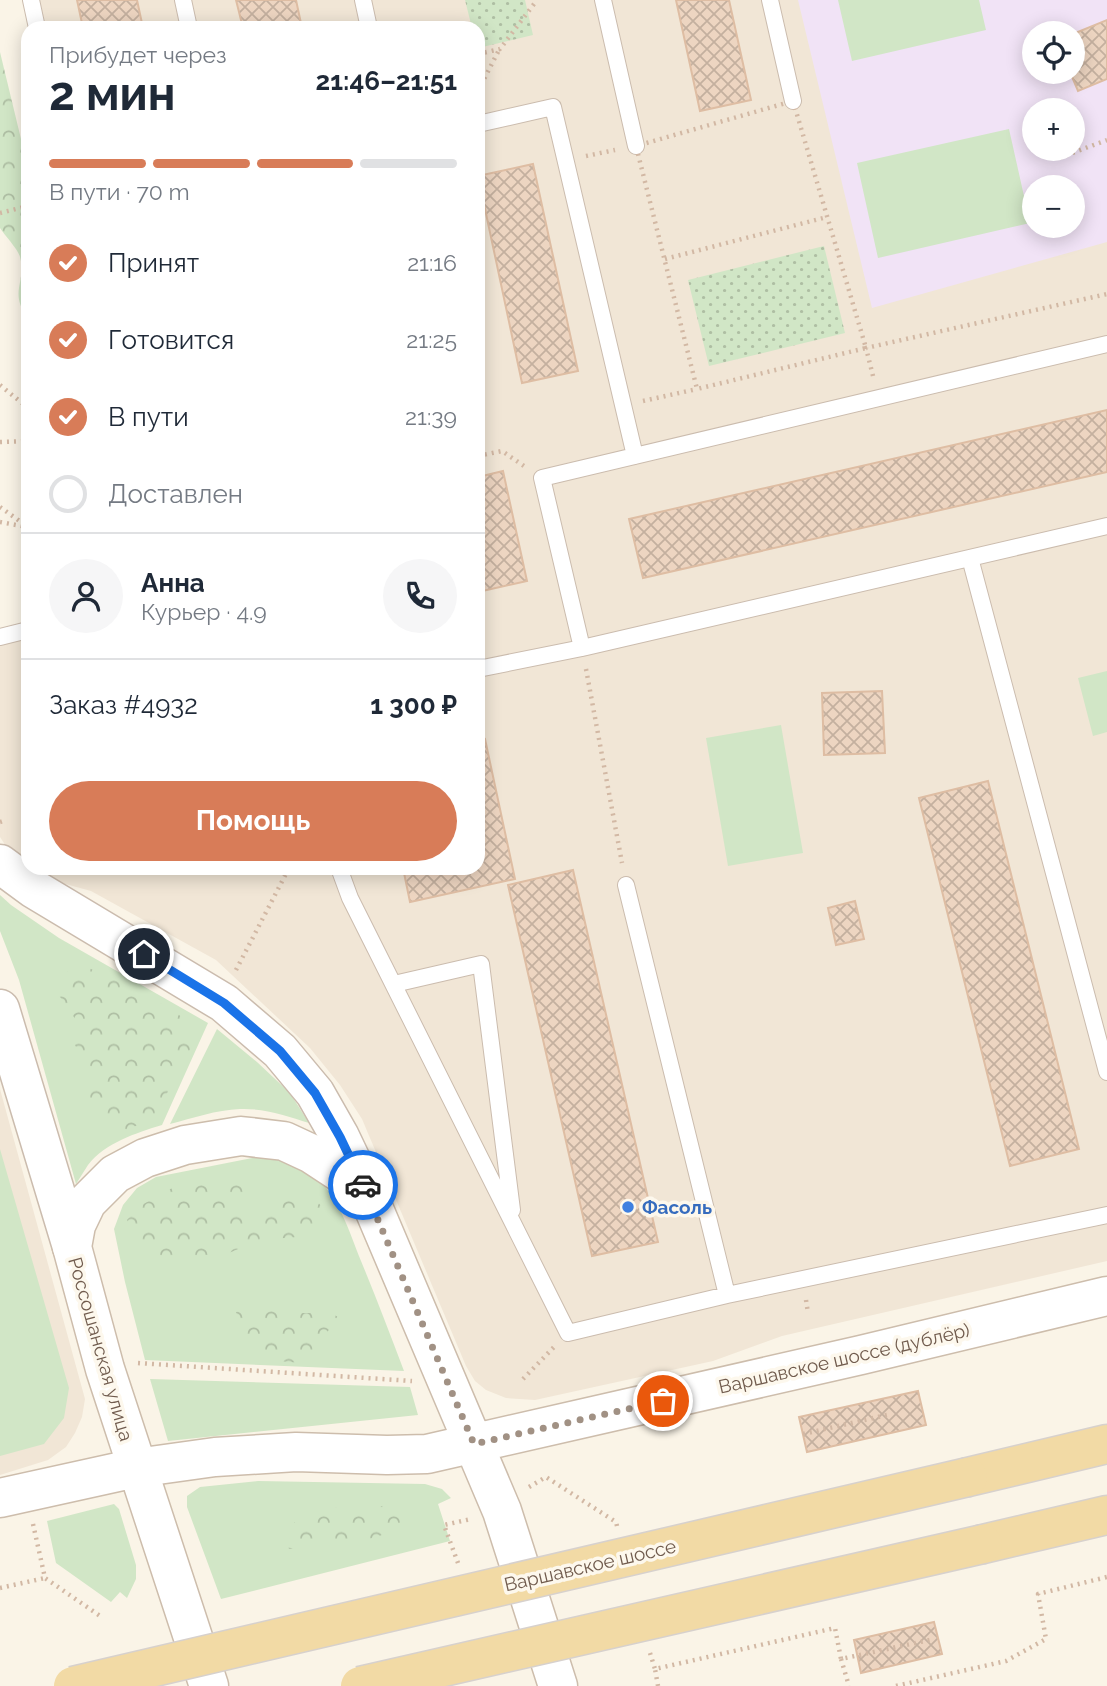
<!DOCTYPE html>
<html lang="ru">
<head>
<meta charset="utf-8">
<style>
	body { margin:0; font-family:Raleway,sans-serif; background:#f6f6f7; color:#1f2937; height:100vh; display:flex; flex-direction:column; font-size:26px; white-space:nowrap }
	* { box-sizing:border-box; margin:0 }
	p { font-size:23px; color:#747a83 }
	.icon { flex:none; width:38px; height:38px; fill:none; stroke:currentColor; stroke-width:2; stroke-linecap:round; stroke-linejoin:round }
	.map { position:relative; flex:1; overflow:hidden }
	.side { position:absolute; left:21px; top:21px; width:464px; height:854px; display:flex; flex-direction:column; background:#fff; border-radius:21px; box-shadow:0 4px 18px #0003 }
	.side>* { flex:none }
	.controls { position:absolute; left:1022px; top:21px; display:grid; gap:14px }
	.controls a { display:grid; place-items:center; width:63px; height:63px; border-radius:50%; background:#fff; box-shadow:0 4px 18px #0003; font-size:35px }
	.pin { position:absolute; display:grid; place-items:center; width:60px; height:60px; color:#fff; margin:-30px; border:4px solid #fff; border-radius:50%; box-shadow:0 2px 7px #0007 }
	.courier { position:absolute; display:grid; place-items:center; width:70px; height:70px; margin:-35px; border:5px solid #1a73e8; border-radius:50%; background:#fff; color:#222; box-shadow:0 2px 9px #0007 }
	.overview em { font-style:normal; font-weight:700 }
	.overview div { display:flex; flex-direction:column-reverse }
	.overview { display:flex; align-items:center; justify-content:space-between; height:119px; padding:0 28px }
	h1 { font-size:46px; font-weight:700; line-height:52px }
	.bar { display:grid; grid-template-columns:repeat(4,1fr); gap:10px 7px; align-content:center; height:84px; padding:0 28px }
	.bar i { height:9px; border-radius:5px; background:#e0e1e3 }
	.bar .selected { background:#d87c58 }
	.bar p { grid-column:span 4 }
	.line { display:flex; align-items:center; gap:18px; padding:0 28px; border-top:2px solid #e0e1e3 }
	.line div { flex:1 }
	.round { display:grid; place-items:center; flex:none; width:74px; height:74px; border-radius:37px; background:#f6f6f7 }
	ol { padding:0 28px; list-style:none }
	li { display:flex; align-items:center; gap:21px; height:77px }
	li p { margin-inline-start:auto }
	li .icon { padding:7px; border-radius:50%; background:#d87c58; color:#fff; stroke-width:4 }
	li:last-child { color:#747a83 }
	li i { width:38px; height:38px; border:4px solid #e0e1e3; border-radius:50% }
	.primary-button { display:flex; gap:14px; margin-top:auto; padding:14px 28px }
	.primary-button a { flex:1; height:80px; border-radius:42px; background:#d87c58; color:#fff; font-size:28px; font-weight:700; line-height:80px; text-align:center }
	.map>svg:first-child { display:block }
	.residential { fill:#f1e6d6; fill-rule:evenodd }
	.education { fill:#f1e3f6; fill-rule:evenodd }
	.grass { fill:#d1e6c6 }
	.forest { fill:url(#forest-crowns) }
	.park { fill:url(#park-dots) }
	.building { fill:url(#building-cross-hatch); stroke:#debda3; stroke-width:2 }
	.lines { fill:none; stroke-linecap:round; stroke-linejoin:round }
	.service-casing { stroke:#cbbcae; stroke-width:18 }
	.tertiary-casing { stroke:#cbbcae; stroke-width:41 }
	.secondary-casing { stroke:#cdbdac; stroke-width:41 }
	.primary-casing { stroke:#d7d1cd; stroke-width:41 }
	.path { stroke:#d2b8a4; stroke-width:4.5; stroke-dasharray:2 5; stroke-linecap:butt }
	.service { stroke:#fff; stroke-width:16 }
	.tertiary { stroke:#fff; stroke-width:38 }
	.secondary { stroke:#fff; stroke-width:38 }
	.primary { stroke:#f2daa5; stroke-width:38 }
	.primary-bridge-casing { stroke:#d7d1cd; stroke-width:41; stroke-linecap:butt }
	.primary-bridge { stroke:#f2daa5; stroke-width:38 }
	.done { stroke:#a19184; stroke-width:7; stroke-dasharray:0 12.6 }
	.route { stroke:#1a73e8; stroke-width:9 }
	.shop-dot { fill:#3f7fe0; stroke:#fdf8ed; stroke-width:2.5 }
	.labels { text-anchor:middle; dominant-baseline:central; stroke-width:7; stroke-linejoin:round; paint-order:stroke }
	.shop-label { font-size:19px; font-weight:bold; fill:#366cbe; stroke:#fdf8ed; text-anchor:start }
	.street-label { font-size:19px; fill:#715c4e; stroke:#fdf8ed }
</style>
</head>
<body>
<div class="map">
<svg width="1107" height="1686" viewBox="0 0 1107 1686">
	<defs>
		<pattern id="forest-crowns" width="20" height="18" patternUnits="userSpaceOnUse" patternTransform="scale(1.75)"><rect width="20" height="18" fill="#d1e6c6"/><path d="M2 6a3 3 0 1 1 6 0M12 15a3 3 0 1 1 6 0" fill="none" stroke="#aebea3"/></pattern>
		<pattern id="park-dots" width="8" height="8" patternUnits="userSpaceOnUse" patternTransform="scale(1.75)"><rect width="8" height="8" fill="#d1e6c6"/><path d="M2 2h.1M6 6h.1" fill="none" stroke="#aebea3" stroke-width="1.8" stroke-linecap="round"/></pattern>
		<pattern id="building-cross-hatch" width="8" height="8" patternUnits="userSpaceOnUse" patternTransform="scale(1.75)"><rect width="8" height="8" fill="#edd5c1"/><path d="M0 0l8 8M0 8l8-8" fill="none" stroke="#c4b09f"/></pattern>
	</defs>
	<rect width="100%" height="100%" fill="#faf4e7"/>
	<path class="residential" d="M 31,0 L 1107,0 L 1107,1261 L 782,1336 L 713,1361 L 535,1400 L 506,1398 L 486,1390 L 475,1381 L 466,1366 L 362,1119 L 340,1085 L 310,1048 L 216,960 L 91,891 L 51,880 L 29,871 L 11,854 L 0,837 L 0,637 L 28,630 L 28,868 L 478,868 L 478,28 L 37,28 ZM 1034,33 L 1073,33 L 1073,72 L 1034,72 ZM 1034,110 L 1073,110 L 1073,149 L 1034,149 ZM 1034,187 L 1073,187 L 1073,226 L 1034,226 Z
		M 0,1089 L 85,1399 L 82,1417 L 75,1433 L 66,1447 L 48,1460 L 0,1475 Z"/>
	<path class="education" d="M 798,0 L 1107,0 L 1107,242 L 872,308 ZM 1034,33 L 1073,33 L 1073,72 L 1034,72 ZM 1034,110 L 1073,110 L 1073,149 L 1034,149 ZM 1034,187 L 1073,187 L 1073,226 L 1034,226 Z"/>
	<path class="grass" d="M 838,0 L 979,0 L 986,30 L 852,61 Z
		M 1009,129 L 1030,223 L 878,258 L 857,163 Z
		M 1107,671 L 1107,732 L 1093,736 L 1078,678 Z
		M 781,725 L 803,853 L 728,866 L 706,738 Z
		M 0,895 L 11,905 L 59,938 L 208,1023 L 162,1125 C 136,1133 105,1143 88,1165 C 84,1171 80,1178 76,1184 L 19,980 L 0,931 Z
		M 217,1029 L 257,1062 L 290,1093 L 309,1123 C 287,1116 263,1108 240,1109 C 216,1110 193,1118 170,1124 Z
		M 0,1149 L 69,1388 L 64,1418 L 44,1444 L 0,1456 Z
		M 262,1156 C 281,1159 296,1161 311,1173 C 338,1193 349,1231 361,1261 C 376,1297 390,1334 404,1371 L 145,1360 L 125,1282 L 114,1229 L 123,1205 L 137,1188 L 156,1177 Z
		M 150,1379 L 410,1387 L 418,1415 L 168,1441 Z
		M 258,1481 L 425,1484 L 442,1489 L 451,1498 L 438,1504 L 450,1541 L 221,1599 L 187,1507 L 187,1496 L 200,1487 Z
		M 114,1504 L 119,1509 L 136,1565 L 136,1579 L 127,1598 L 120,1592 L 111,1602 L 56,1563 L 47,1521 Z"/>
	<path class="forest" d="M 0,52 L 28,168 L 28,318 C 8,292 27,282 20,257 C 18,249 5,236 0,228 Z
		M 80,965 L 99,972 L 176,1011 L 188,1026 L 192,1046 L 156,1114 L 140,1124 L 122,1132 L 104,1127 L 94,1112 L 86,1094 L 87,1075 L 83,1058 L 73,1042 L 78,1023 L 56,991 L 63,974 Z
		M 231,1178 L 249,1186 L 239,1202 L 243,1222 L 260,1216 L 274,1203 L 292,1196 L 313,1196 L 325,1211 L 314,1228 L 297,1237 L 259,1240 L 222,1256 L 202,1255 L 183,1262 L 164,1264 L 137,1238 L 127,1220 L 140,1206 L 174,1187 L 191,1181 L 212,1182 Z
		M 254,1306 L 292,1313 L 331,1313 L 340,1318 L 327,1332 L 328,1351 L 314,1364 L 266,1360 L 242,1330 L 236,1312 Z
		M 401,1503 L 400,1523 C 394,1527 388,1532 382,1535 C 355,1544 317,1549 289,1549 L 283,1532 L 312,1508 L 330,1506 L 368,1513 L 384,1505 Z"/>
	<path class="park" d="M 465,0 L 525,0 L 533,35 L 478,48 L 478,28 L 472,28 Z
		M 824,246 L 845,333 L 709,366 L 688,280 Z"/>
	<path class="building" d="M 77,0 L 137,0 L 143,28 L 83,28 Z
		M 236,0 L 296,0 L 302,28 L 243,28 Z
		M 676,0 L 729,0 L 751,100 L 700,111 Z
		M 1107,20 L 1107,79 L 1078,91 L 1070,72 L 1073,72 L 1073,34 Z
		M 533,164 L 578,371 L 522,383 L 478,176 Z
		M 1107,410 L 1107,472 L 643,578 L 629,519 Z
		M 503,471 L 527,581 L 478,592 L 478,477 Z
		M 882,691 L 885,753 L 824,755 L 822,693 Z
		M 485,739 L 515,879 L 410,902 L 403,868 L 478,868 L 478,741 Z
		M 988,781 L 1079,1149 L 1010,1166 L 919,798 Z
		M 573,870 L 658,1242 L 592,1256 L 508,885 Z
		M 855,901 L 864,939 L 836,945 L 828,908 Z
		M 918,1391 L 926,1425 L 807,1452 L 799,1417 Z
		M 934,1622 L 942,1654 L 861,1673 L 854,1640 Z"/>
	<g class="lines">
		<defs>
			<path id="service" d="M 31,0 L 37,28
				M 183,0 L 189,28
				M 363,0 L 369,28
				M 603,0 L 636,146
				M 770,0 L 793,101
				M 478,124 L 553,107 L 635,456
				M 970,558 L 1107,1072
				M 0,637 L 28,630
				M 582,648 L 542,478 L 1107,344
				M 478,669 L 582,648 L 1107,526
				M 339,868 L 350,898 L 568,1333 L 727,1295 L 1107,1215
				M 626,885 L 727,1295
				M 394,984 L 481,964 L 512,1210"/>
			<path id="tertiary" d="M 0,864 L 34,889 L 224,1003 L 280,1051 L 315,1093 L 340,1137 L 371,1202
				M 0,1009 L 72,1247"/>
			<path id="secondary" d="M 0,1498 L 136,1468 L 215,1457 L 296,1452 L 387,1455 L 427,1454 L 861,1355 L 1107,1296
				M 209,1686 L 105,1369 L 72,1247 L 76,1225 L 87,1202 L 115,1174 L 145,1158 L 185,1145 L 241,1136 L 284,1141 L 312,1154 L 344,1175 L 373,1207 L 502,1511 L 558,1686"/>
			<path id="primary" d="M 968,1477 L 1107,1444
				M 983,1544 L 1107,1515"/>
		</defs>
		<use href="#service" class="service-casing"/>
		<use href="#tertiary" class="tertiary-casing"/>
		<use href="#secondary" class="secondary-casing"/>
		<use href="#primary" class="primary-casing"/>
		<path class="path" d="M 478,54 L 500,49 L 537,0
			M 478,91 L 499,50
			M 793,101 L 866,348 L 697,389 L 636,146 Z
			M 1050,149 L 1053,155 L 1059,158 L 1107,140
			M 586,156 L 615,150
			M 0,213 L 28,206
			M 665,259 L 827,217
			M 873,376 L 866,348 L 1107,294
			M 0,385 L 28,408
			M 643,401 L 697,389
			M 0,442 L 28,441
			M 478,456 L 502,451 L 524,466
			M 0,507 L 28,527
			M 0,522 L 27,527
			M 586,669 L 622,863
			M 0,822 L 3,821
			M 236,970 L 289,868
			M 806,1300 L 808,1313
			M 138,1363 L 412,1381
			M 523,1379 L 554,1347
			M 803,1434 L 891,1414
			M 529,1487 L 546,1477 L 616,1522 L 617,1526
			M 33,1524 L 45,1578 L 103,1618
			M 458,1563 L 444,1525 L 471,1519
			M 0,1588 L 45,1578
			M 650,1653 L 655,1669
			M 841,1659 L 849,1686
			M 658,1686 L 655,1669 L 835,1628 L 841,1659 L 934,1639
			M 896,1686 L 1006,1661 L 1046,1639 L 1038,1594 L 1107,1577"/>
		<use href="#service" class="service"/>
		<use href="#tertiary" class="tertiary"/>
		<use href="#secondary" class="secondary"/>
		<use href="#primary" class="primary"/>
		<defs>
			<path id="primary-bridge" d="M 73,1686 L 968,1477
				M 360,1686 L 983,1544"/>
		</defs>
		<use href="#primary-bridge" class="primary-bridge-casing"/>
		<use href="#primary-bridge" class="primary-bridge"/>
	</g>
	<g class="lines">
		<path class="done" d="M 363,1185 L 474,1444 L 663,1401"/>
		<path class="route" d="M 144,954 L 224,1003 L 280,1051 L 315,1093 L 340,1137 L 363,1185"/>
	</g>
	<circle class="shop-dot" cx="628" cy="1207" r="7"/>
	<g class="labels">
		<g class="shop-label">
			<text x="642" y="1207">Фасоль</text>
		</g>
		<g class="street-label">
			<text transform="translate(101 1349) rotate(74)">Россошанская улица</text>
			<text transform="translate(844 1358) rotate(-13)">Варшавское шоссе (дублёр)</text>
			<text transform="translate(590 1565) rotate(-13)">Варшавское шоссе</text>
		</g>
	</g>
</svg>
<div class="controls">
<a><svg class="icon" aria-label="locate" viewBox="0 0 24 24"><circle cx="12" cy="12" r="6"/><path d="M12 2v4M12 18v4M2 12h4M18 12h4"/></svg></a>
<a>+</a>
<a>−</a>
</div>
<div class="pin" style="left:663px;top:1401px;background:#ea580c"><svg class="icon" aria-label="bag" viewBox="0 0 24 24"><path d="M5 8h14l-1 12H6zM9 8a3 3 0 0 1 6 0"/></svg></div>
<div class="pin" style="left:144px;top:954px;background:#1f2937"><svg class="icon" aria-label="home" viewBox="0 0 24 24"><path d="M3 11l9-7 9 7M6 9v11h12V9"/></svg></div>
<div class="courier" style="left:363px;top:1185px"><svg class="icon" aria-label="car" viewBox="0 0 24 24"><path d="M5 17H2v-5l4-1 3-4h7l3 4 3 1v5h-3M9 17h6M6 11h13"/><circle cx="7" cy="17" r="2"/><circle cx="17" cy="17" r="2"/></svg></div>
<section class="side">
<div class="overview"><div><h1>2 мин</h1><p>Прибудет через</p></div><em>21:46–21:51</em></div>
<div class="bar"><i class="selected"></i><i class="selected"></i><i class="selected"></i><i></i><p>В пути · 70 m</p></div>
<ol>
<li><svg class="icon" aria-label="check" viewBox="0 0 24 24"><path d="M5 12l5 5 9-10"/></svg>Принят<p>21:16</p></li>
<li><svg class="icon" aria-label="check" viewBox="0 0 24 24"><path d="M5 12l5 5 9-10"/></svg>Готовится<p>21:25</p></li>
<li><svg class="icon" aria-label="check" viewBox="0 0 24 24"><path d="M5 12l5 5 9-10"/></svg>В пути<p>21:39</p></li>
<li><i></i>Доставлен</li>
</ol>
<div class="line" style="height:126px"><a class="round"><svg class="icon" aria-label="person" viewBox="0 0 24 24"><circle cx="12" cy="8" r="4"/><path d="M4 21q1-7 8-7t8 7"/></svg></a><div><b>Анна</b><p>Курьер · 4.9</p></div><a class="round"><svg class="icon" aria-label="phone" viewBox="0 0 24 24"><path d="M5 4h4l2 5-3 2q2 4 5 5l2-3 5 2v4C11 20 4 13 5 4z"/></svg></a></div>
<div class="line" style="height:91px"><div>Заказ #4932</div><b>1 300 ₽</b></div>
<div class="primary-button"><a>Помощь</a></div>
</section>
</div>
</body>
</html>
